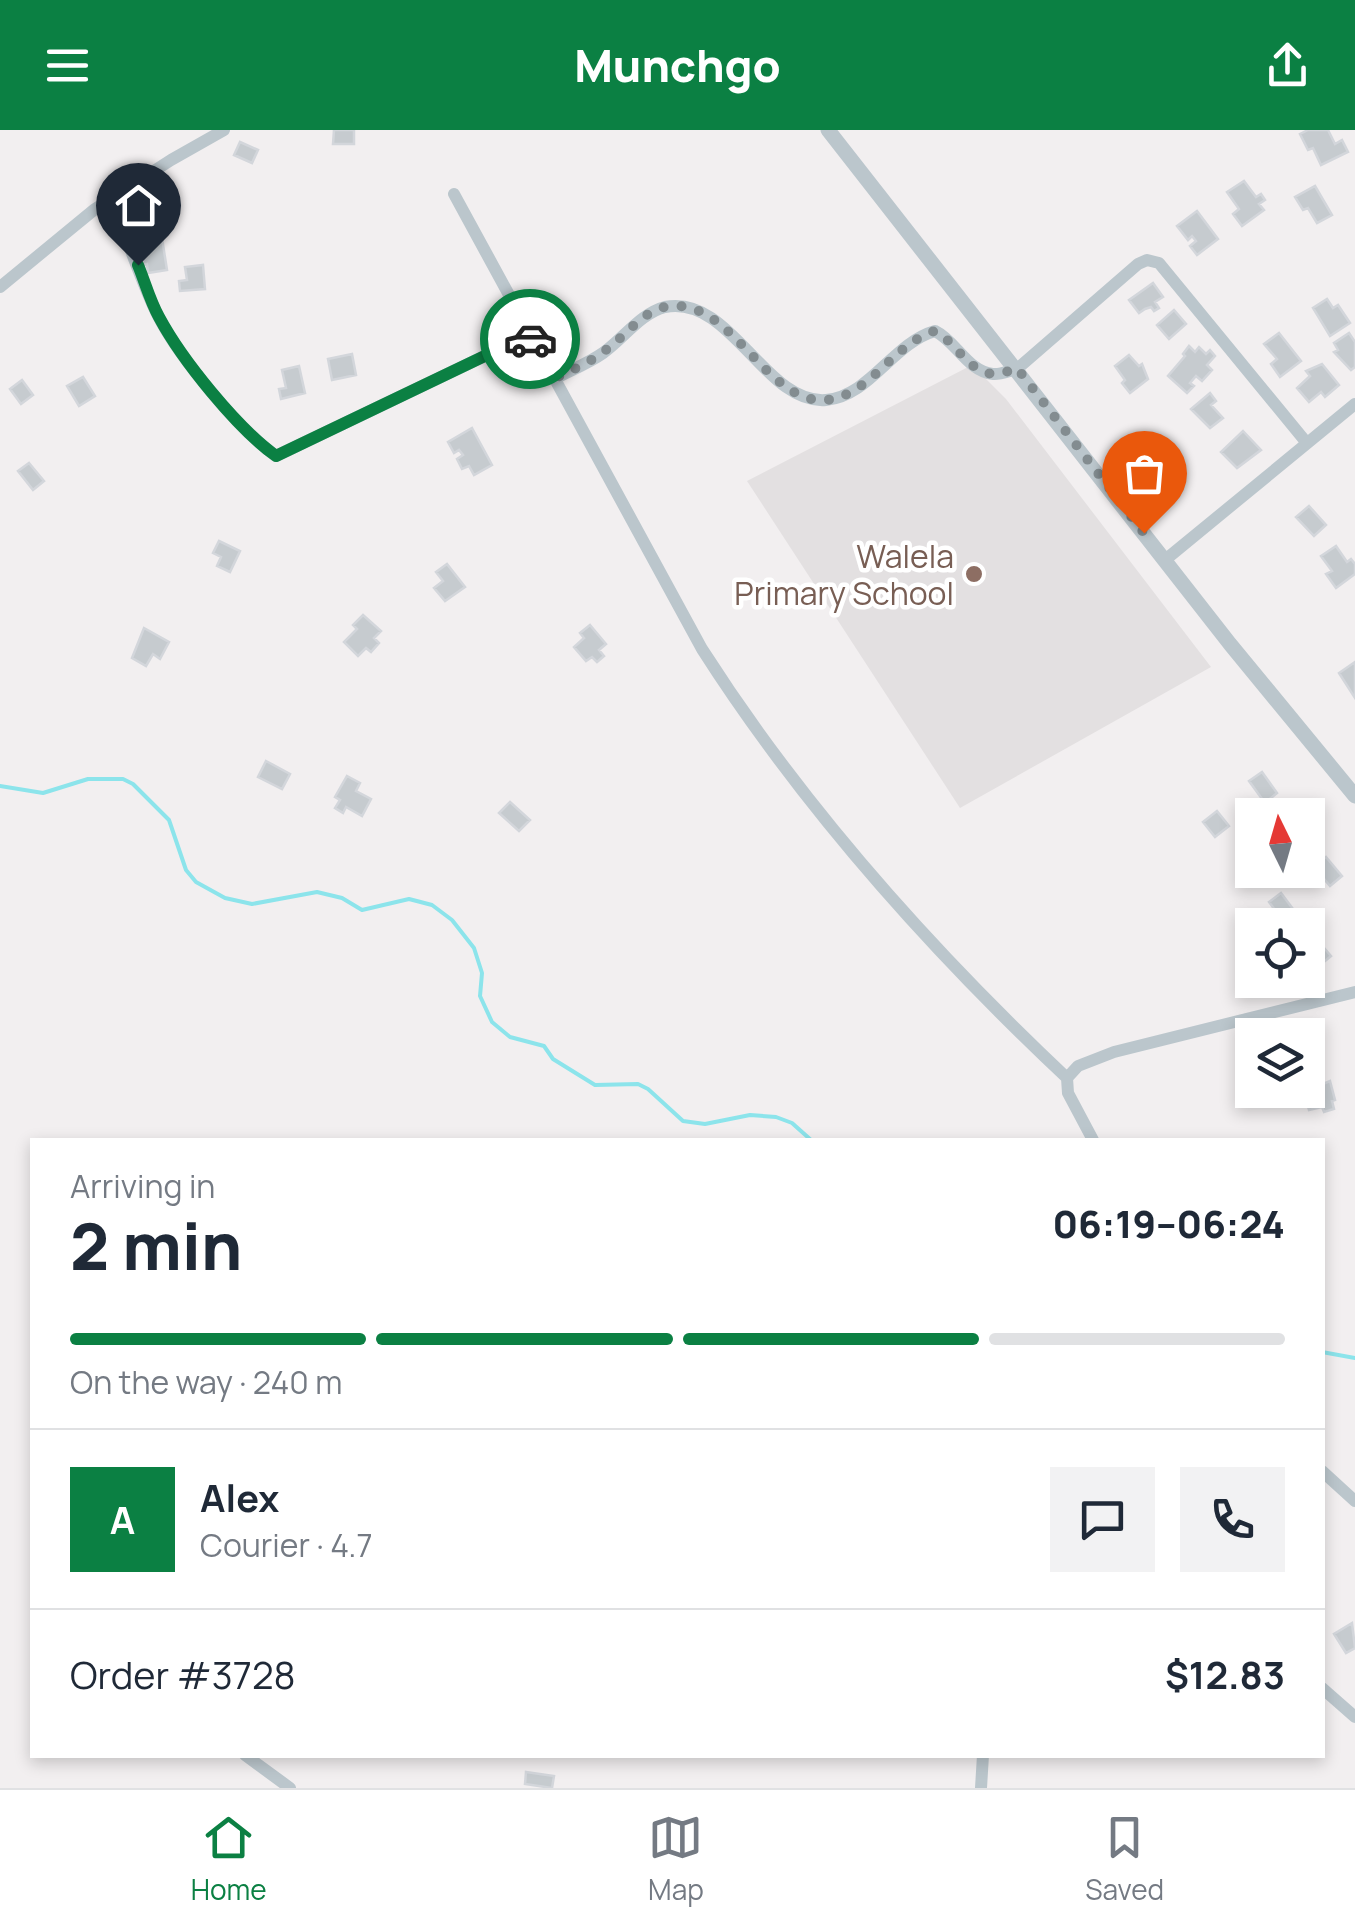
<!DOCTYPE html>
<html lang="en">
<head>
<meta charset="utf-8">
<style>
	body { margin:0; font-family:Manrope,sans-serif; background:#f2f2f3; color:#1f2937; height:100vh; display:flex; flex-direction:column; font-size:38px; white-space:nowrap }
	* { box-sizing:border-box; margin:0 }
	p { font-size:32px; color:#747a83 }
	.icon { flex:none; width:55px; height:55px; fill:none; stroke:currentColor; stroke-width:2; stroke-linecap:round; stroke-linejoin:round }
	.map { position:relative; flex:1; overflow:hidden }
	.drawer { position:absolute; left:30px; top:1008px; width:1295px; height:620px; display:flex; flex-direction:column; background:#fff; border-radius:0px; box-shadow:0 5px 15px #0003 }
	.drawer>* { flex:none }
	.needle { width:65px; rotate:355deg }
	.buttons { position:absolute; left:1235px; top:668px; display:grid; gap:20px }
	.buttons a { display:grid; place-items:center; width:90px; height:90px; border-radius:0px; background:#fff; box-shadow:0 5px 15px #0003; font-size:50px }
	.pin { position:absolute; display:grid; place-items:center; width:85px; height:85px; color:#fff; margin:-102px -42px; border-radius:50% 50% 50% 0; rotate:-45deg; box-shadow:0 0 10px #0007 }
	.pin .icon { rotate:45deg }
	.courier { position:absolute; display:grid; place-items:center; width:100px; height:100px; margin:-50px; border:8px solid #0b8043; border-radius:50%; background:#fff; color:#222; box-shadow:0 2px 12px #0007 }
	.headline em { font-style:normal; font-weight:800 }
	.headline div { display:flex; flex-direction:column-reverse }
	.headline { display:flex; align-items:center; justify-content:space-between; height:170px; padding:0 40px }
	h1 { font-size:65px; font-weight:800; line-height:75px }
	.bar { display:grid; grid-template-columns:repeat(4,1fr); gap:15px 10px; align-content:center; height:120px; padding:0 40px }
	.bar i { height:12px; border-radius:8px; background:#e0e1e3 }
	.bar .selected { background:#0b8043 }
	.bar p { grid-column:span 4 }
	.line { display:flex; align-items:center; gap:25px; padding:0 40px; border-top:2px solid #e0e1e3 }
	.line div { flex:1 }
	.round { display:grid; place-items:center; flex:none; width:105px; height:105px; border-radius:0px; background:#f2f2f3 }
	header { display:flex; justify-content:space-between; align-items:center; height:130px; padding:0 40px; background:#0b8043; color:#fff; font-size:45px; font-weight:800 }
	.tabs { display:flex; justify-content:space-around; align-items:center; height:140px; border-top:2px solid #e0e1e3; background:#fff; font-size:28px; color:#747a83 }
	.tabs a { display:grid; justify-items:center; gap:5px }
	.tabs .selected { color:#0b8043 }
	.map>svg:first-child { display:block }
	.education { fill:#e3e0e1 }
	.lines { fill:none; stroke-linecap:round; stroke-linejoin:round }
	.stream { stroke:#8ce4eb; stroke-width:4 }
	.building { fill:#c6cbcf; stroke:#d3d6db; stroke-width:2.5 }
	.minor { stroke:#bbc6cc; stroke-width:12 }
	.tertiary { stroke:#bbc6cc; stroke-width:15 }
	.done { stroke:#838c90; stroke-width:10; stroke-dasharray:0 18 }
	.route { stroke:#0b8043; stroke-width:12 }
	.education-dot { fill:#8d6e63; stroke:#fff; stroke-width:4 }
	.labels { text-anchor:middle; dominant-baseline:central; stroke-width:9; stroke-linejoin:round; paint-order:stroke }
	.education-label { font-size:32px; fill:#785e54; stroke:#fff; text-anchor:end }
</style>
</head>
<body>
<header><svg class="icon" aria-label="menu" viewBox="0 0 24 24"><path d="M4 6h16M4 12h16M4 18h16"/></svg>Munchgo<svg class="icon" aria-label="share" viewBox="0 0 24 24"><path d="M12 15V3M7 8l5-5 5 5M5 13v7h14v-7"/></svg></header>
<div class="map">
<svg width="1355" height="1658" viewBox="0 0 1355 1658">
	<rect width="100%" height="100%" fill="#f2eff0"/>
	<path class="education" d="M 972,235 L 1006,269 L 1211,537 L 960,678 L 747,351 Z"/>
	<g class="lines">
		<path class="stream" d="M 0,656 L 43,663 L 88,649 L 123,649 L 133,654 L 169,690 L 186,740 L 196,752 L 225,768 L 252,774 L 317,762 L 342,768 L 362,780 L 409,769 L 432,775 L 452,790 L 474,818 L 482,843 L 480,866 L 492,892 L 510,907 L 544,916 L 553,929 L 595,955 L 638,954 L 648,959 L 683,991 L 705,994 L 750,985 L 776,987 L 792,993 L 811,1010
			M 1322,1222 L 1355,1228"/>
	</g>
	<path class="building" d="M 334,0 L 354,0 L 354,14 L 333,14 Z
		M 1308,0 L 1328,0 L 1335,14 L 1342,10 L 1348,22 L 1321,35 L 1313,18 L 1308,20 L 1300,4 Z
		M 240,12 L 258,20 L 252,33 L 234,25 Z
		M 1244,51 L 1256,67 L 1261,64 L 1265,70 L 1259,74 L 1264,80 L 1242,96 L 1233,84 L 1239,79 L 1227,62 Z
		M 1315,56 L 1332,85 L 1317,93 L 1308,78 L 1303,80 L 1295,67 Z
		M 1197,81 L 1218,109 L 1197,125 L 1190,116 L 1196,111 L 1192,106 L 1188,110 L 1177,96 Z
		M 162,108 L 167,140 L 148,143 L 147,134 L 143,135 L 140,112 Z
		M 203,135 L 205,159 L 180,161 L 179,151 L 187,150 L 185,137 Z
		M 1153,153 L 1163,167 L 1155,172 L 1159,178 L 1154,181 L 1151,177 L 1145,179 L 1139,183 L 1129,170 Z
		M 1327,169 L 1333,178 L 1338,175 L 1350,193 L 1330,206 L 1313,178 Z
		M 1174,180 L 1186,194 L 1169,209 L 1157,195 Z
		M 1279,203 L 1301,231 L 1280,247 L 1271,234 L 1277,229 L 1264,214 Z
		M 1349,203 L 1355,212 L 1355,237 L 1351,240 L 1334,222 L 1338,220 L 1334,213 Z
		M 1189,216 L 1195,222 L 1199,217 L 1206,224 L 1210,220 L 1215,226 L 1207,235 L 1212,240 L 1202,251 L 1196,246 L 1190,253 L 1194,256 L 1187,263 L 1168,246 L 1185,226 L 1183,224 Z
		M 352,224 L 356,245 L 332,250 L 328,229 Z
		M 1129,225 L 1139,236 L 1142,234 L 1148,249 L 1130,263 L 1122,253 L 1125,250 L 1115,236 Z
		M 1322,234 L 1339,255 L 1325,267 L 1321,262 L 1309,272 L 1297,258 L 1310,246 L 1306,241 Z
		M 299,236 L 305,263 L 281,269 L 279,259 L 286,258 L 282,240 Z
		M 83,247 L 95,266 L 79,276 L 67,256 Z
		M 22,250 L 33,265 L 21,274 L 10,259 Z
		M 1210,263 L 1216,271 L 1211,275 L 1223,288 L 1210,298 L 1191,279 Z
		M 472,298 L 492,335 L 474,345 L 469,336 L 462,339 L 457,329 L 463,325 L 459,320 L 454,323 L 448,312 Z
		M 1243,301 L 1261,320 L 1237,338 L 1221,322 Z
		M 29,333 L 44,351 L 33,360 L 18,341 Z
		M 1309,376 L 1326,395 L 1314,406 L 1296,387 Z
		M 219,411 L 240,421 L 230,442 L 217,436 L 221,427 L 213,423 Z
		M 1336,416 L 1347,432 L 1351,429 L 1355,434 L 1355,444 L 1336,458 L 1326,444 L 1332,441 L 1321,426 Z
		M 447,434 L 465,457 L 445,471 L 434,458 L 443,451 L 436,442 Z
		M 363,485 L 381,501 L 374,508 L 379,513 L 371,522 L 366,518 L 358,526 L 344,512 L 357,499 L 353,495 Z
		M 590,495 L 606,514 L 599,520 L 604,526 L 597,532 L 592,527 L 586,531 L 574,517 L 584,508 L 580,503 Z
		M 144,498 L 169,512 L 160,529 L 153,524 L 146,536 L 132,528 Z
		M 1355,532 L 1355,568 L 1339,543 Z
		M 266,631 L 290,644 L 282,659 L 258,647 Z
		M 1262,642 L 1277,663 L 1265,673 L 1249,651 Z
		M 347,646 L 360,653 L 356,661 L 371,669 L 362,686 L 346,677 L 343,683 L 335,678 L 340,670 L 335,667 Z
		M 510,672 L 530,690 L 519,701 L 499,683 Z
		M 1217,681 L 1229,696 L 1215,707 L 1203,692 Z
		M 1326,727 L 1342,746 L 1330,756 L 1314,737 Z
		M 1281,763 L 1296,783 L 1284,792 L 1269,772 Z
		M 1314,806 L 1331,826 L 1319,836 L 1308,823 L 1308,812 Z
		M 1330,951 L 1335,970 L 1332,971 L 1334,979 L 1324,982 L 1322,977 L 1309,980 L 1304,962 Z
		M 1352,1493 L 1355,1518 L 1346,1523 L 1334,1504 Z
		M 526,1642 L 554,1646 L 552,1658 L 525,1654 Z"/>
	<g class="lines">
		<path class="minor" d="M 454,64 L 702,519 C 803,677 931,820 1067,948
			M 111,69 C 127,107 139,147 157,184 C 178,226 238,299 276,326 L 518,210 L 535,208
			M 0,157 L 95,79 L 171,30 L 224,0
			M 556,248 C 571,240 589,233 603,223 C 623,209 641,183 665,177 C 731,164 765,275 826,270 C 870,266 893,213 935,201 C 956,211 968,242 993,244 C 1000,245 1011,240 1017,239 L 1138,134 L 1147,130 L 1159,133 L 1306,312
			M 1165,430 L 1355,274
			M 1093,1010 L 1068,963 L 1067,948 L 1078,936 L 1114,922 L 1355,862
			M 1322,1341 L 1355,1371
			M 1322,1558 L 1355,1587
			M 245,1625 L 290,1658
			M 981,1658 L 983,1625"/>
		<path class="tertiary" d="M 828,0 L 1230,514 L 1355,666"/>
	</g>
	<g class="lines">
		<path class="done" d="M 530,209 L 535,208 L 556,248 C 571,240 589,233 603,222 C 623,209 641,182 665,177 C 731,164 765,275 826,270 C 870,266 894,213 935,201 C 956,212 968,242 993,244 C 1000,245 1011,240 1017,238 L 1144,403"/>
		<path class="route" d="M 138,135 C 145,152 150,171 159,187 C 182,230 237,298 276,326 L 518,210 L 530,209"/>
	</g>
	<circle class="education-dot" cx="974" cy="444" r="10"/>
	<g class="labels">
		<g class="education-label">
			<text x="954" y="426">Walela<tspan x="954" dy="37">Primary School</tspan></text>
		</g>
	</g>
</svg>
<div class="buttons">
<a><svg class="needle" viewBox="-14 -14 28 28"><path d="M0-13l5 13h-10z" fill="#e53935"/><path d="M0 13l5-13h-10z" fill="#747a83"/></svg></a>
<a><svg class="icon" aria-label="locate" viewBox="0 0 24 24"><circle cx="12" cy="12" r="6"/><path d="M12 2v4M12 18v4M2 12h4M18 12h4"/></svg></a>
<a><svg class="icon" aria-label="layers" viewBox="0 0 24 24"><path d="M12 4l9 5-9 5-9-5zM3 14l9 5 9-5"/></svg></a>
</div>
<div class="pin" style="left:1144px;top:403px;background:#ea580c"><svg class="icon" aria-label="bag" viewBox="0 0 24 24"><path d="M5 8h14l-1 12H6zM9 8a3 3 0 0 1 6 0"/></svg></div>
<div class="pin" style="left:138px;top:135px;background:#1f2937"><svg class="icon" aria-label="home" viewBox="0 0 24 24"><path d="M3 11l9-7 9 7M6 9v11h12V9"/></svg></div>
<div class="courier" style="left:530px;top:209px"><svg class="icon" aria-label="car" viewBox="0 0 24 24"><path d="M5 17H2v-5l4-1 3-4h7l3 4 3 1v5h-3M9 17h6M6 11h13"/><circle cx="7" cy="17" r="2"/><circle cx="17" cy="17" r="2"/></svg></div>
<section class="drawer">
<div class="headline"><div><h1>2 min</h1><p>Arriving in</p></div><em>06:19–06:24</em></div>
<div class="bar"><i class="selected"></i><i class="selected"></i><i class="selected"></i><i></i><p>On the way · 240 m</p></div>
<div class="line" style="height:180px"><b class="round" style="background:#0b8043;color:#fff">A</b><div><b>Alex</b><p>Courier · 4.7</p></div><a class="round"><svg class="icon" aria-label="chat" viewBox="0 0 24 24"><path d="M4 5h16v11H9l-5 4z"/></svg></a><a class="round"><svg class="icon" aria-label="phone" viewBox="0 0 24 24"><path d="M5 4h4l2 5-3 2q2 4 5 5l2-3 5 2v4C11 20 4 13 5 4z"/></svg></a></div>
<div class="line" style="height:130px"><div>Order #3728</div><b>$12.83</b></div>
</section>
</div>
<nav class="tabs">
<a class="selected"><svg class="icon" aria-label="home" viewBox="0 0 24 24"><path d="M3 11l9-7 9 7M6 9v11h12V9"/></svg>Home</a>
<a><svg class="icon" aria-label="map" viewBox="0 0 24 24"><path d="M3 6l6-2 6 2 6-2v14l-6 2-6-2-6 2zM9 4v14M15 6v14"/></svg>Map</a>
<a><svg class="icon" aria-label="saved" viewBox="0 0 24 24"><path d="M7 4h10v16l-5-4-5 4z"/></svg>Saved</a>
</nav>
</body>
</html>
